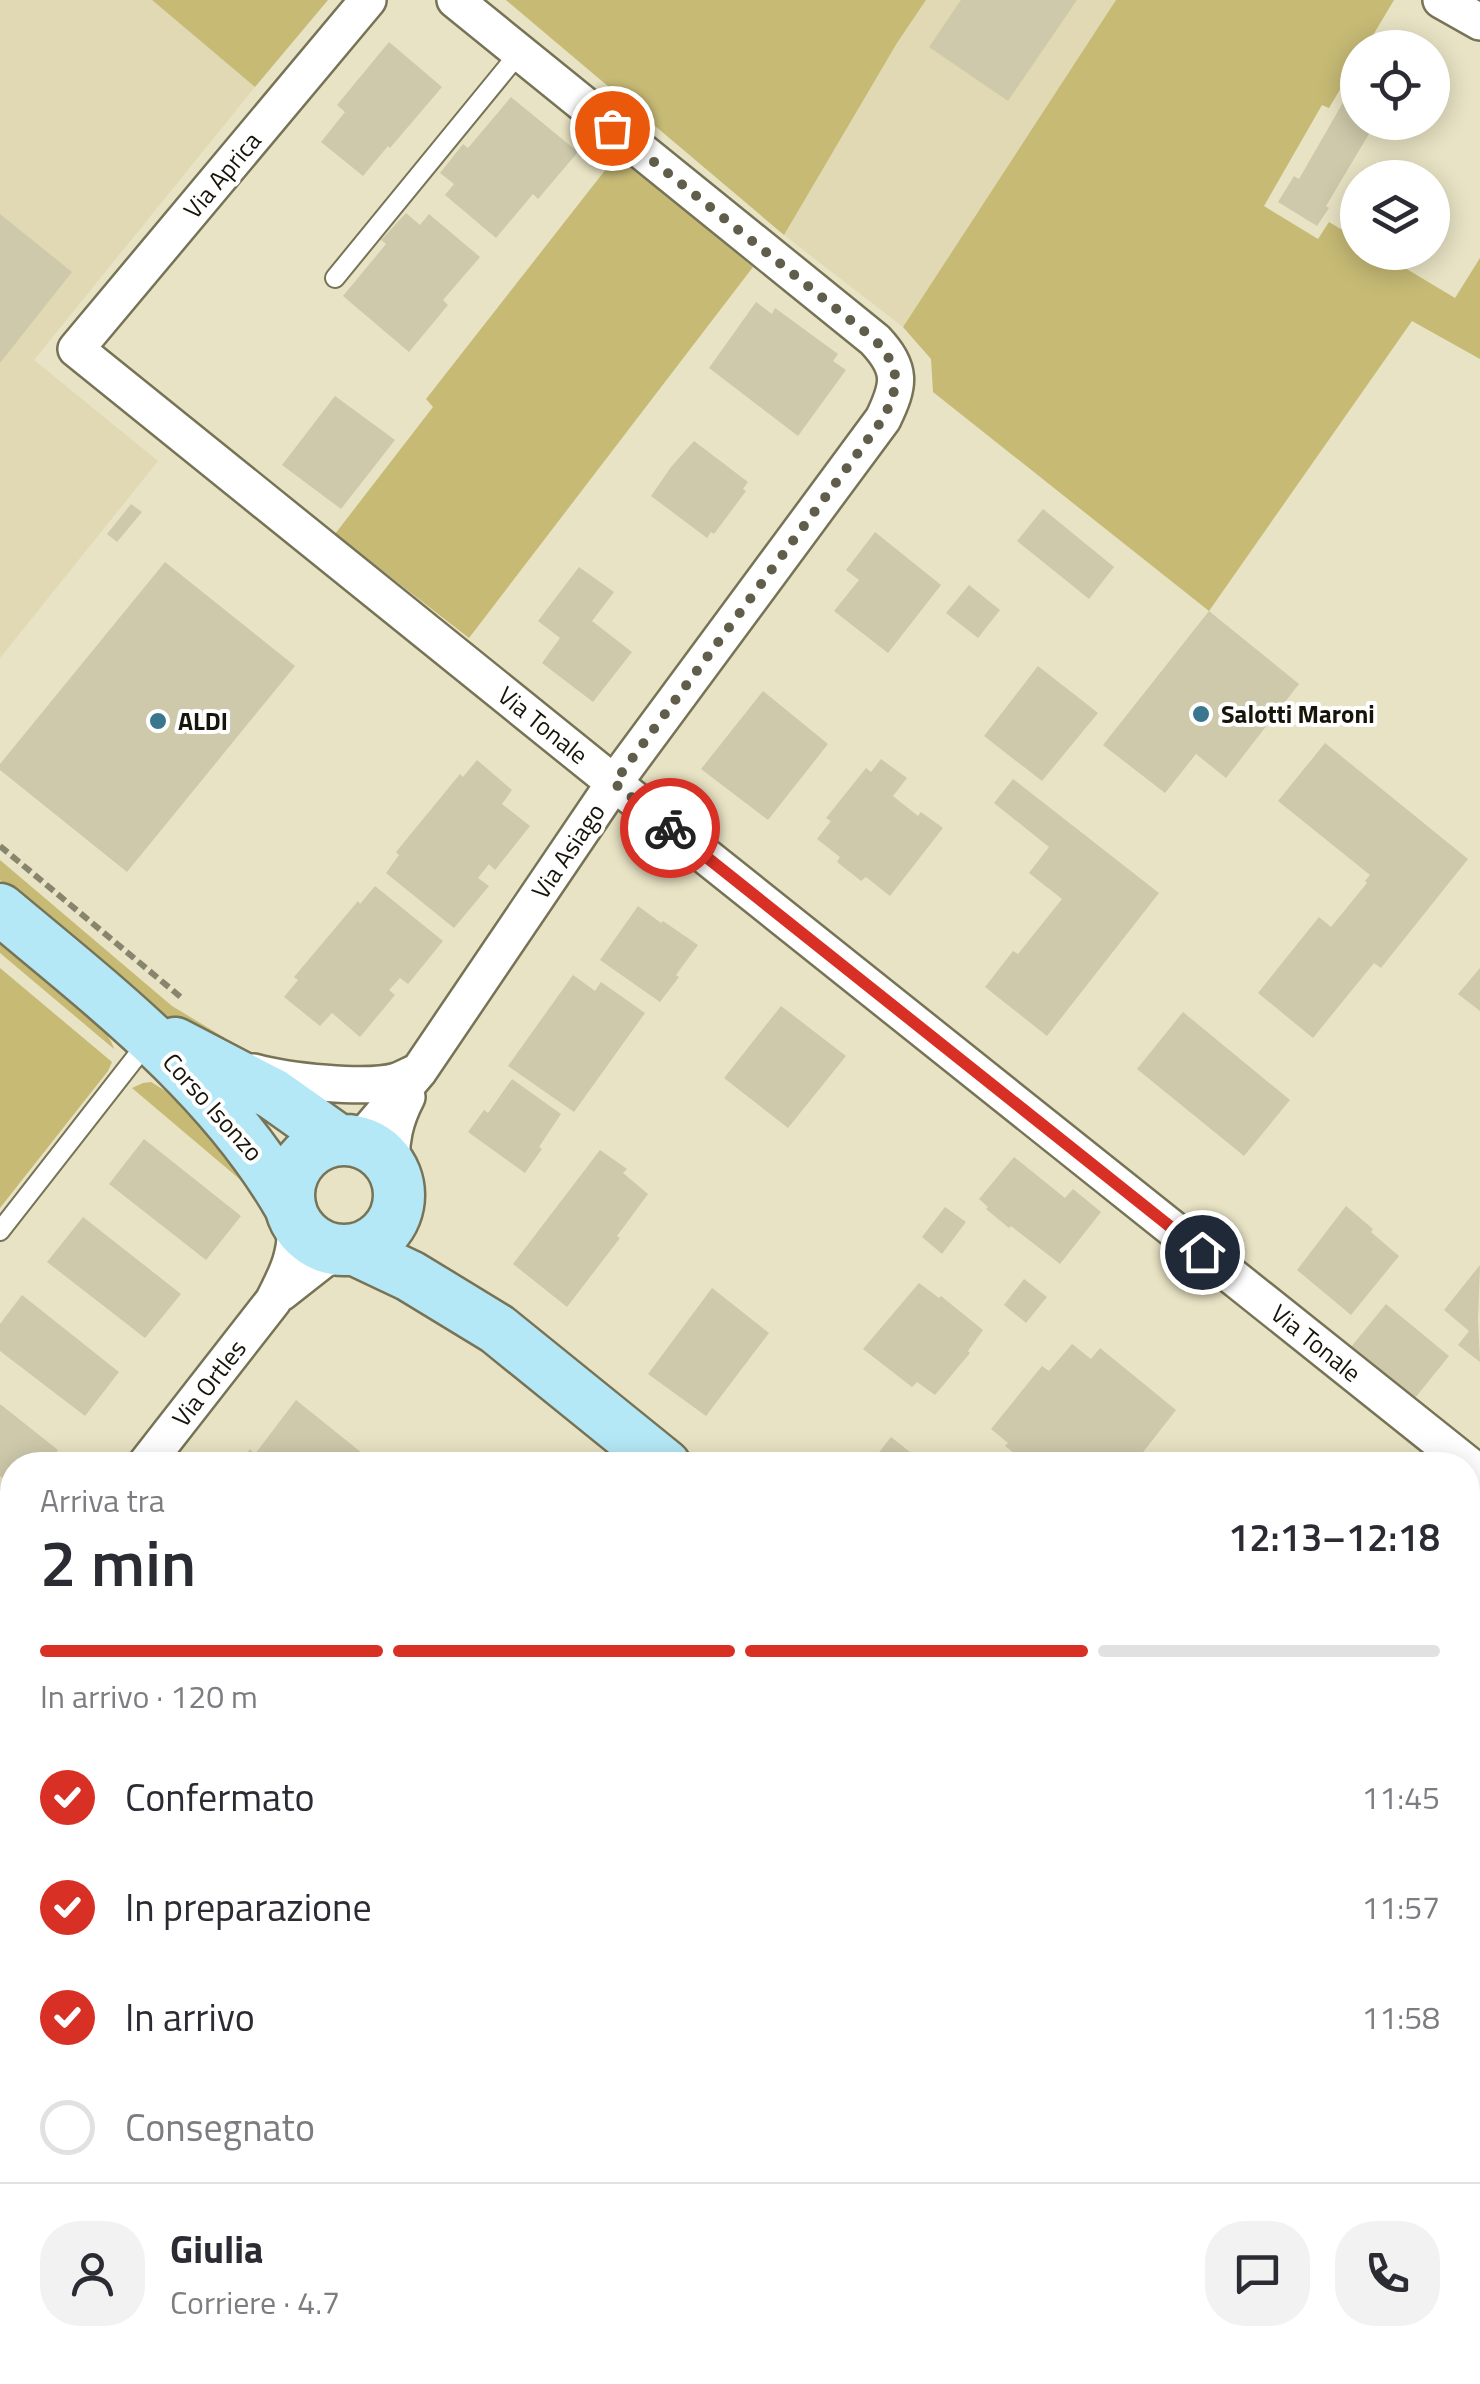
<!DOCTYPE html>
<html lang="it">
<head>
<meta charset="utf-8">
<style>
	body { margin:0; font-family:"Titillium Web",sans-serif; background:#f2f2f3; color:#2b2b33; height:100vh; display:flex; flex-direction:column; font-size:38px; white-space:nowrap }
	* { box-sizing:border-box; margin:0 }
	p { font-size:32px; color:#7c7c81 }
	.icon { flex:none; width:55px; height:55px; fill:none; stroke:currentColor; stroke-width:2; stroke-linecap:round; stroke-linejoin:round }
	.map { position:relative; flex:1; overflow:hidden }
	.panel { position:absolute; left:0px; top:1452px; width:1480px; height:932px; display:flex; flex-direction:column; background:#fff; border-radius:40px 40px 0 0; box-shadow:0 5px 25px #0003 }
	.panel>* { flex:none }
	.tools { position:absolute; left:1340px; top:30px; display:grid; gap:20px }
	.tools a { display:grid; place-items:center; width:110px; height:110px; border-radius:50%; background:#fff; box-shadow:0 5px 25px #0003; font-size:50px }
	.pin { position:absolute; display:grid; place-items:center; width:85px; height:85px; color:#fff; margin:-42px; border:5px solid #fff; border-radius:50%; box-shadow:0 2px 10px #0007 }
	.courier { position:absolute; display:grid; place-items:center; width:100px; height:100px; margin:-50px; border:8px solid #d93025; border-radius:50%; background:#fff; color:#222; box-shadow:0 2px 12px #0007 }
	.summary em { font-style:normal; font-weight:600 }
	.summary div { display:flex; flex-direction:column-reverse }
	.summary { display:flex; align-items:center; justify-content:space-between; height:170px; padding:0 40px }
	h1 { font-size:65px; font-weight:600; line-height:75px }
	.bar { display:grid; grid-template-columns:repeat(4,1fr); gap:15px 10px; align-content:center; height:120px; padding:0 40px }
	.bar i { height:12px; border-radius:8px; background:#e1e1e2 }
	.bar .on { background:#d93025 }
	.bar p { grid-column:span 4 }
	.line { display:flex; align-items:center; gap:25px; padding:0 40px; border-top:2px solid #e1e1e2 }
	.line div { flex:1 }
	.round { display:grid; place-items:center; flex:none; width:105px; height:105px; border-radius:40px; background:#f2f2f3 }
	ol { padding:0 40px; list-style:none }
	li { display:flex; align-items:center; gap:30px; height:110px }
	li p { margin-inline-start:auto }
	li .icon { padding:10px; border-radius:50%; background:#d93025; color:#fff; stroke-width:4 }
	li:last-child { color:#7c7c81 }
	li i { width:55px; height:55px; border:5px solid #e1e1e2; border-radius:50% }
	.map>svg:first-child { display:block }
	.built { fill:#e0d9b3 }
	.green { fill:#c6ba75 }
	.building { fill:#cec9ab }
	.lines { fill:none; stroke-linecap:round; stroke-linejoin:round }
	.lane-casing { stroke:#777357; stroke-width:22 }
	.street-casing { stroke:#777357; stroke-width:40 }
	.secondary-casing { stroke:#777357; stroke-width:55 }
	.path { stroke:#88856f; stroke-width:6; stroke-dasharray:10 5; stroke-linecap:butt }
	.lane { stroke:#fff; stroke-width:18 }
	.street { stroke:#fff; stroke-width:35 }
	.secondary { stroke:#b5e8f6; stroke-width:50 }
	.done { stroke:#605d4b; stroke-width:10; stroke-dasharray:0 18 }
	.route { stroke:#d93025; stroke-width:12 }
	.poi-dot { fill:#3a768e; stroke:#fff; stroke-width:4 }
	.labels { text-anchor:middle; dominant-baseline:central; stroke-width:8; stroke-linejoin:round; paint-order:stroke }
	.street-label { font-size:25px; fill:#17150a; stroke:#fff }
	.poi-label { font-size:25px; font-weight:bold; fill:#17150a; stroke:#fff; text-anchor:start }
</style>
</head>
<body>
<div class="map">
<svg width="1480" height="2384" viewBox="0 0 1480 2384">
	<rect width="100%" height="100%" fill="#e8e3c4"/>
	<path class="built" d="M 0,0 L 152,0 L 255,87 L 34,360 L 158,461 L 0,658 Z
		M 926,0 L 1116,0 L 903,327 L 784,235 L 897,43 Z
		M 215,2372 L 617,2373 L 608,2384 L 206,2384 Z
		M 892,2372 L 1280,2373 L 1271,2384 L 882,2384 Z"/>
	<path class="green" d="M 152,0 L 328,0 L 255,87 Z
		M 506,0 L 926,0 L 897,43 L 784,235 Z
		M 1116,0 L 1394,0 L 1366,47 L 1358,48 L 1357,61 L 1329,108 L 1322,105 L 1264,206 L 1318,239 L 1329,222 L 1357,239 L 1358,252 L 1380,253 L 1455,298 L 1480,258 L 1480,359 L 1412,321 L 1209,611 L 933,392 L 931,359 L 903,327 Z
		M 617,155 L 753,267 L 469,638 L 335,534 L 433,407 L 426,399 Z
		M 0,860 L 172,1006 L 225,1038 L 223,1043 L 182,1027 L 151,1006 L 0,880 Z
		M 0,937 C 25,959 108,1021 114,1049 L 0,953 Z
		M 0,968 L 112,1062 L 108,1071 L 0,1208 Z
		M 151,1082 L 169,1093 L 259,1182 L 262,1198 L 132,1088 L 143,1083 Z
		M 12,1828 L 12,2372 L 215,2373 L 206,2384 L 0,2384 L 0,1844 Z"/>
	<path class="building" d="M 961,0 L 1077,0 L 1008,101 L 929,47 Z
		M 389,42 L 442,87 L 390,148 L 388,146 L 363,176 L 321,142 L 345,112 L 337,105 Z
		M 1349,92 L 1358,97 L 1358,122 L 1376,122 L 1326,206 L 1329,208 L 1317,226 L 1278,202 L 1294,176 L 1299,179 Z
		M 511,97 L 578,152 L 538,199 L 533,194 L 496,238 L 445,195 L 454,184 L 440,173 L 463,144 L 468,148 Z
		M 406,213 L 420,225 L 429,214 L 480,257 L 443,300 L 448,305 L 409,352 L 343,296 L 386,244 L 381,240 Z
		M 0,214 L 72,272 L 0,363 Z
		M 756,302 L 772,314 L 775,308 L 838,354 L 833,361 L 846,370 L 798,436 L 709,368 Z
		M 335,396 L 395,440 L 341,509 L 282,465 Z
		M 694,441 L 748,482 L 743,489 L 746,491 L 714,534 L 711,532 L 707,538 L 651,496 L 671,467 Z
		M 131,504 L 142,512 L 117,542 L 107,534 Z
		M 1043,509 L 1114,567 L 1089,599 L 1017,541 Z
		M 875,532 L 941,585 L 888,653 L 834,611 L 859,580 L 846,570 Z
		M 165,562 L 295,666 L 127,872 L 0,770 L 0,764 Z
		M 579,567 L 614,592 L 592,621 L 632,652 L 593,702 L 542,663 L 560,638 L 538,621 Z
		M 969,585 L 1000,610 L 978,638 L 946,613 Z
		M 1209,611 L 1299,684 L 1226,778 L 1196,754 L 1165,793 L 1103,745 Z
		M 1038,666 L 1098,713 L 1042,781 L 984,736 Z
		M 763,691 L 828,744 L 768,820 L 701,769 Z
		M 1325,743 L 1468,859 L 1381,968 L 1374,963 L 1313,1038 L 1258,993 L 1319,917 L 1331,927 L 1367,883 L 1365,881 L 1370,875 L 1278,801 Z
		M 881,759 L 907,778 L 893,796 L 918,816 L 921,812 L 943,828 L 890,896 L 866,877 L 861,881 L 837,862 L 840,857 L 817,839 L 831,821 L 826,818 L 866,768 L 871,772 Z
		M 477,760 L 512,790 L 502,804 L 530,826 L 495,870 L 489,864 L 478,878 L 489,886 L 454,928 L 386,873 L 399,855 L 396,852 L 460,774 L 463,777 Z
		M 1013,779 L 1159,893 L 1047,1036 L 985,987 L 1013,951 L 1018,954 L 1062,899 L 1029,873 L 1049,847 L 994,803 Z
		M 375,886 L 443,941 L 408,984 L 400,978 L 389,990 L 395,995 L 360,1037 L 332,1013 L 320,1026 L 284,997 L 298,980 L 294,977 L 358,901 L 360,904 Z
		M 638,906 L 661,923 L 663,921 L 698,945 L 676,975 L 679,977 L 660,1002 L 600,960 Z
		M 1480,968 L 1480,1011 L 1458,994 Z
		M 573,975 L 595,991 L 601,982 L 645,1013 L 574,1112 L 508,1066 Z
		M 781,1006 L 846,1056 L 788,1128 L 724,1078 Z
		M 1183,1012 L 1290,1100 L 1244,1156 L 1137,1069 Z
		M 512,1079 L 561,1114 L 539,1147 L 542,1149 L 525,1173 L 468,1132 L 484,1110 L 488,1113 Z
		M 144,1139 L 241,1216 L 206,1260 L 109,1184 Z
		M 600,1150 L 627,1169 L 623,1173 L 648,1194 L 617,1236 L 620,1238 L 567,1307 L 513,1264 Z
		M 1014,1157 L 1065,1198 L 1073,1189 L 1101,1212 L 1060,1264 L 1011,1226 L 1009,1228 L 986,1209 L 988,1207 L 979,1199 Z
		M 1346,1206 L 1373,1229 L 1371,1232 L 1399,1256 L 1351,1315 L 1297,1270 Z
		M 945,1207 L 966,1222 L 942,1254 L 922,1237 Z
		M 83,1217 L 181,1294 L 145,1338 L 47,1262 Z
		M 1480,1265 L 1478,1320 L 1480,1362 L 1458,1345 L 1469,1331 L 1444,1310 Z
		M 1024,1279 L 1047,1297 L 1026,1323 L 1004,1305 Z
		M 919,1283 L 939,1298 L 941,1296 L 983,1330 L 968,1351 L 970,1353 L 935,1395 L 917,1382 L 912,1387 L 863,1349 Z
		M 712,1288 L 769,1333 L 706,1416 L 648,1374 Z
		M 22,1295 L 119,1372 L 85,1416 L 0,1351 L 0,1324 Z
		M 1386,1304 L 1449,1356 L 1415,1398 L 1351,1347 Z
		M 1072,1344 L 1091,1359 L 1100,1348 L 1176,1410 L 1133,1465 L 1029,1465 L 1005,1446 L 1008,1443 L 991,1429 L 1042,1366 L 1049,1371 Z
		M 296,1400 L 372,1461 L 369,1465 L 238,1465 L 250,1449 L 255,1454 Z
		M 0,1404 L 58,1450 L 46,1465 L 12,1465 L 12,1486 L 0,1476 Z
		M 891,1437 L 919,1459 L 914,1465 L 869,1465 Z
		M 1468,1818 L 1480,1829 L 1480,1856 L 1473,1864 L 1480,1870 L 1480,2005 L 1468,1995 Z
		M 195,2372 L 271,2372 L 262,2384 L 186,2384 Z
		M 337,2372 L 543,2372 L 534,2384 L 328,2384 Z
		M 892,2372 L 1020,2372 L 1034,2384 L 882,2384 Z
		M 1198,2372 L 1280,2372 L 1271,2384 L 1189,2384 Z"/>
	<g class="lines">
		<defs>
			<path id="lane" d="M 335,278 L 519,53
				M 0,1231 L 150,1039"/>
			<path id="street" d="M 368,0 L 76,349 L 614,783 L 1480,1474
				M 1441,0 L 1480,22
				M 254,1072 C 286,1081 366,1090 397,1081 C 405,1078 412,1074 419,1071
				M 351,1140 L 369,1130 L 419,1071 L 614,783 L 883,419 C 900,384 902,369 875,340 L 455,0
				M 392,1167 C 390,1141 395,1120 407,1097
				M 281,1293 L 323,1260 L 346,1251
				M 145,1465 L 273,1301 C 287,1274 299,1250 294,1220
				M 0,1654 L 12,1637
				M 1468,1701 L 1480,1685
				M 1468,2229 L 1480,2214
				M 1341,2384 L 1350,2372"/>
			<path id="secondary" d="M 0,909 C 105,997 219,1084 289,1205
				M 175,1043 L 273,1094 L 338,1140
				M289 1195a55 55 0 1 1 110 0a55 55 0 1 1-110 0Z
				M 355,1250 L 410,1276 L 497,1329 L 665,1465
				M 1468,2112 L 1480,2122"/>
		</defs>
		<use href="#lane" class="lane-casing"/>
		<use href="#street" class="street-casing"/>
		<use href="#secondary" class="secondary-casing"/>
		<path class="path" d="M 0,846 L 183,999
			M 0,1836 L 12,1820"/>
		<use href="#lane" class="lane"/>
		<use href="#street" class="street"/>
		<use href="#secondary" class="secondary"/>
	</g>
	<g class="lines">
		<path class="done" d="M 612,128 L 875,340 C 901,369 900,384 883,419 L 614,783 L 670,828"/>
		<path class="route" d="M 670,828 L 1202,1252"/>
	</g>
	<g class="poi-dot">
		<circle cx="1201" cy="714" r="10"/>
		<circle cx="158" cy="721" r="10"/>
	</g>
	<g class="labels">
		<g class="street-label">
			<text transform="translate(222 175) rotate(-50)">Via Aprica</text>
			<text transform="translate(543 725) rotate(39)">Via Tonale</text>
			<text transform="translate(568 851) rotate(-56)">Via Asiago</text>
			<text transform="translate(213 1107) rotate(48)">Corso Isonzo</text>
			<text transform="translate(1316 1343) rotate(39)">Via Tonale</text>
			<text transform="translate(209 1383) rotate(-52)">Via Ortles</text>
		</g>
		<g class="poi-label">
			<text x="1221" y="714">Salotti Maroni</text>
			<text x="178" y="721">ALDI</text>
		</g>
	</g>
</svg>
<div class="tools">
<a><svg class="icon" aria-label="locate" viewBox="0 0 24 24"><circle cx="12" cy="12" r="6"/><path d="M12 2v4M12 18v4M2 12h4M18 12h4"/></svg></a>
<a><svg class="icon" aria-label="layers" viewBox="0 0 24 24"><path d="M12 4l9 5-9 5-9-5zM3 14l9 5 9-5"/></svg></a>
</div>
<div class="pin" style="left:612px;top:128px;background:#ea580c"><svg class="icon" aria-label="bag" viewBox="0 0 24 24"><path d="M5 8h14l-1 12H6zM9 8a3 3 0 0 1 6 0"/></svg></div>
<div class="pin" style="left:1202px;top:1252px;background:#1f2937"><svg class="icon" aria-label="home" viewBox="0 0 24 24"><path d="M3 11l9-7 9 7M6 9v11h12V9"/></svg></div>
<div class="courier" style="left:670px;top:828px"><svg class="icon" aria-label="bike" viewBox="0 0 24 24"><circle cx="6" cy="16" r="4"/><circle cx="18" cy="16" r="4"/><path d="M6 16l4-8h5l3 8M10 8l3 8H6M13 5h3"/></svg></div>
<section class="panel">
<div class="summary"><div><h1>2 min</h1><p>Arriva tra</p></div><em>12:13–12:18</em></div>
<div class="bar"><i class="on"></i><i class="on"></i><i class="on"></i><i></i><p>In arrivo · 120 m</p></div>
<ol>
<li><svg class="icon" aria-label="check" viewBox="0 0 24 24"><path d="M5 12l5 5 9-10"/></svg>Confermato<p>11:45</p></li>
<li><svg class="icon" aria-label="check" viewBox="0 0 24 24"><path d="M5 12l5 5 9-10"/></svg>In preparazione<p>11:57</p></li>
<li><svg class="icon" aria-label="check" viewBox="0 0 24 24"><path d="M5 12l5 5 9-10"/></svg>In arrivo<p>11:58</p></li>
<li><i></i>Consegnato</li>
</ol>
<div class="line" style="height:180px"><a class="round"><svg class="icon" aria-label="person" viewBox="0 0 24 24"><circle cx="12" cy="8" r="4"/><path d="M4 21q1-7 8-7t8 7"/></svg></a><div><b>Giulia</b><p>Corriere · 4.7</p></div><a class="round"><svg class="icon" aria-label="chat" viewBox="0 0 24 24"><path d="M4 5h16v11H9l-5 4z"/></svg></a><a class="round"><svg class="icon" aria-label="phone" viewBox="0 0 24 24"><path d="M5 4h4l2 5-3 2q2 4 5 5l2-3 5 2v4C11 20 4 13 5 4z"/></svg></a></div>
</section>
</div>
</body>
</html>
